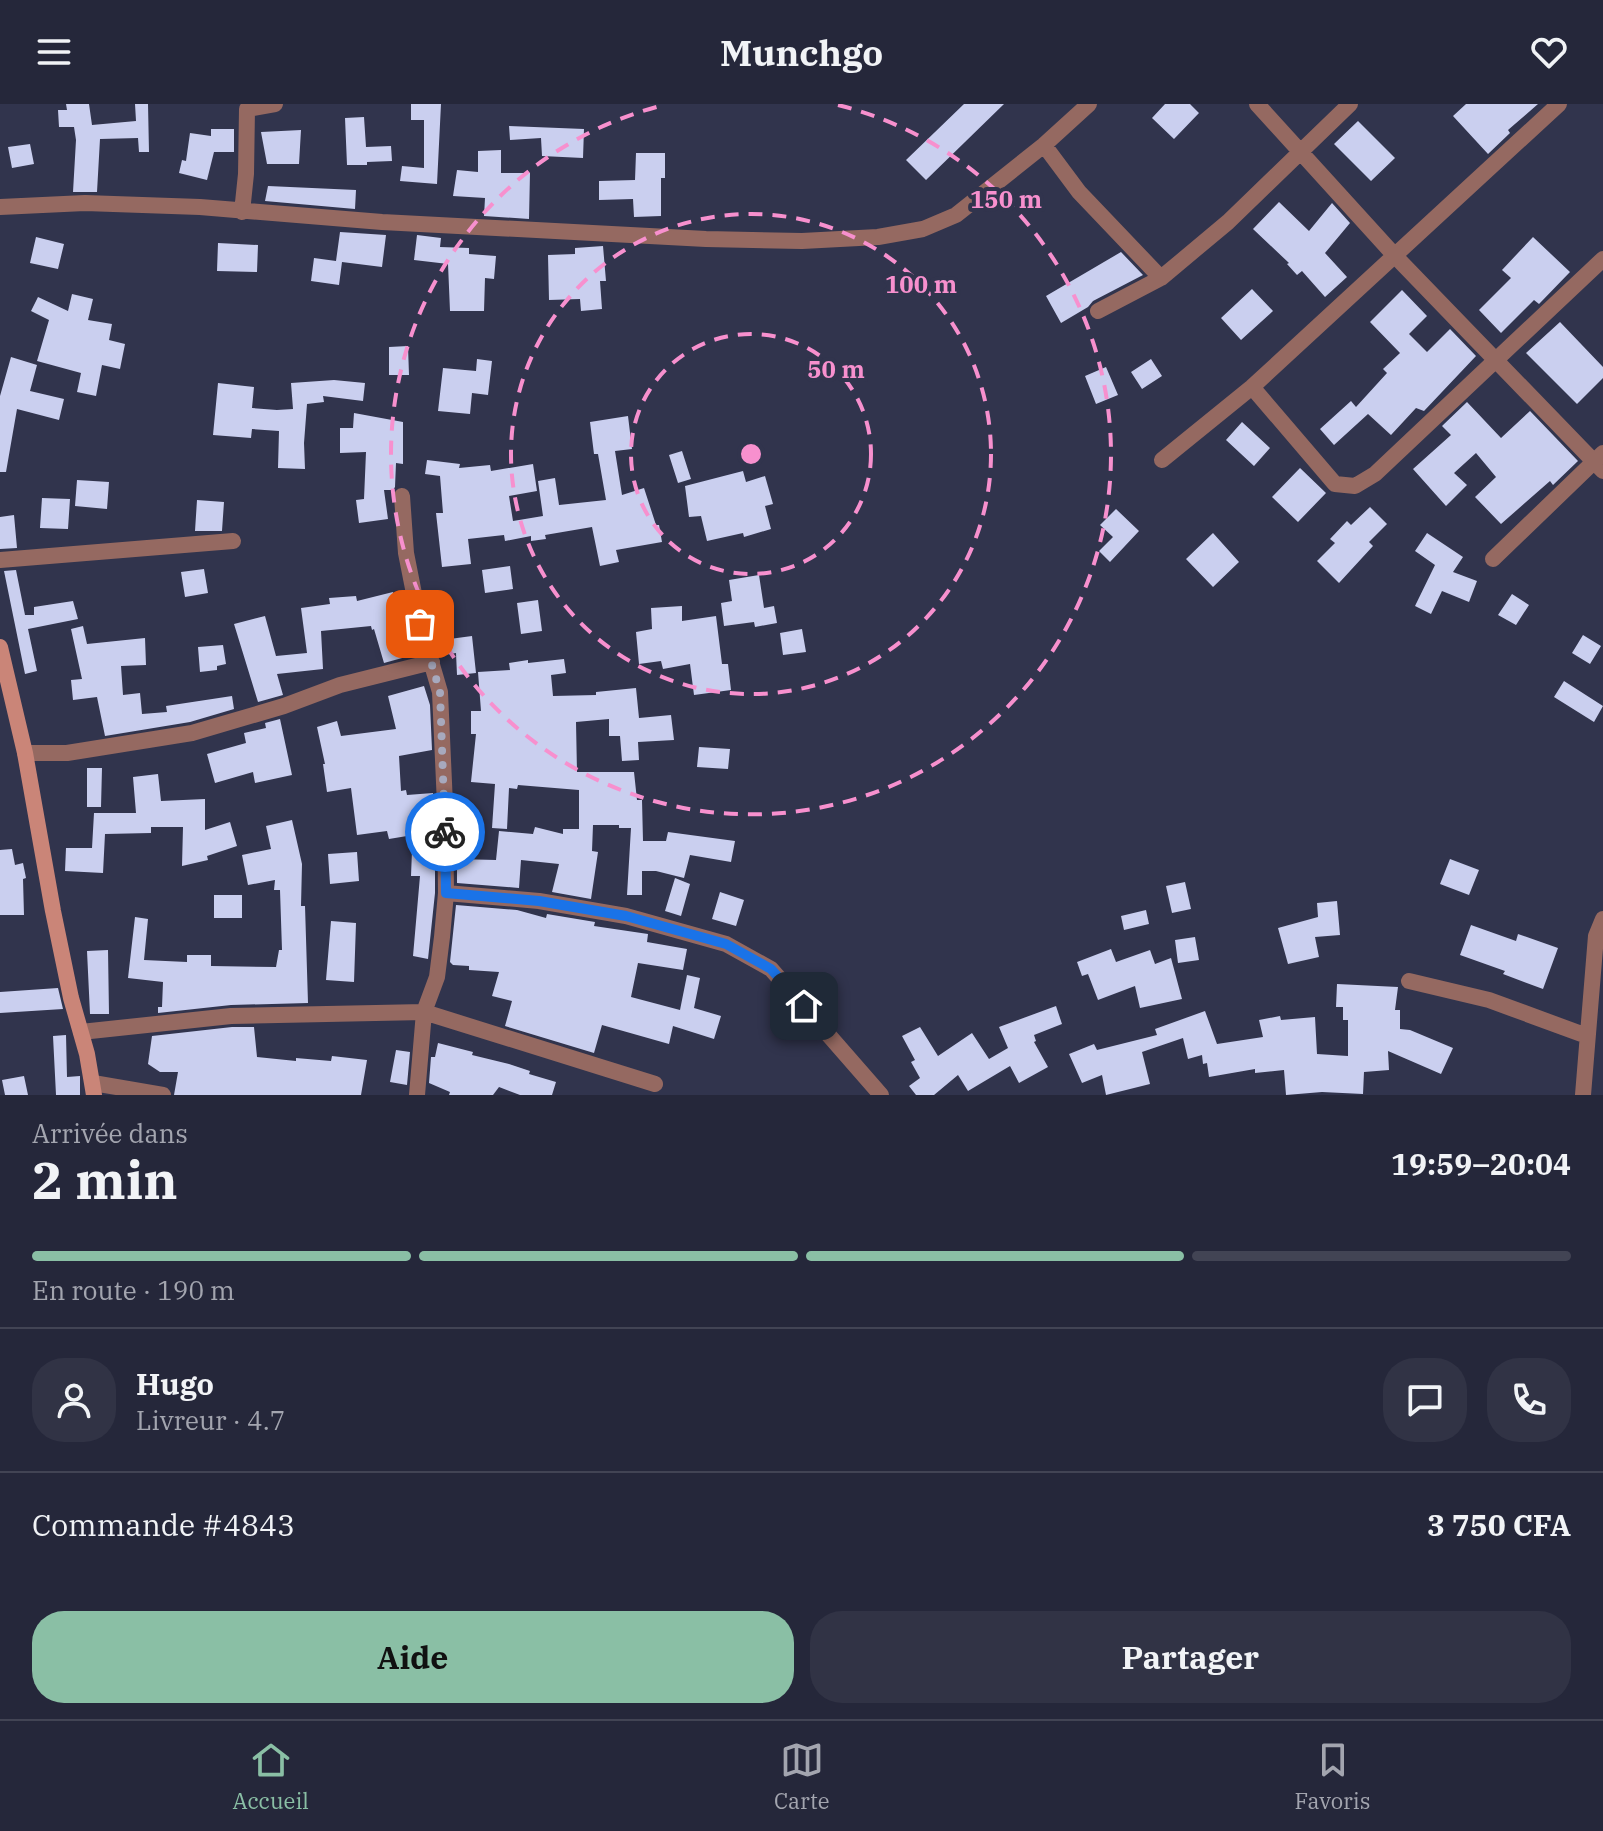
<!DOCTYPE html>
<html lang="fr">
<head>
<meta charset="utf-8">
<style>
	body { margin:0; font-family:"IBM Plex Serif",serif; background:#313345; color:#f1f3f6; height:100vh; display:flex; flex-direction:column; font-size:30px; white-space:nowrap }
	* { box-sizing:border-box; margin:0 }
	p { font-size:26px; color:#a3a5af }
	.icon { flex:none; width:44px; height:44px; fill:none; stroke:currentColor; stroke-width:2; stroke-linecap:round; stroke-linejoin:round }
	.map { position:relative; height:991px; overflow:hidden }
	.panel { display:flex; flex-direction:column; background:#25273a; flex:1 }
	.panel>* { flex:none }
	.pin { position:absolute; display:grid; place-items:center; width:68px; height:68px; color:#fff; margin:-34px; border-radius:16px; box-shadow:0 4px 12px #0006 }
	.courier { position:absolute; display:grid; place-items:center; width:80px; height:80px; margin:-40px; border:6px solid #1a73e8; border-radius:50%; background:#fff; color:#222; box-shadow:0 2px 10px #0007 }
	.overview em { font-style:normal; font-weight:700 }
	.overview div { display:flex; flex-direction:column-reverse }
	.overview { display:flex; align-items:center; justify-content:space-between; height:136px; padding:0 32px }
	h1 { font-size:52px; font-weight:700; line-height:60px }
	.bar { display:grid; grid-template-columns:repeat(4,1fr); gap:12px 8px; align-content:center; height:96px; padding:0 32px }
	.bar i { height:10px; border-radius:6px; background:#424454 }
	.bar .current { background:#8abfa5 }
	.bar p { grid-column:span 4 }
	.line { display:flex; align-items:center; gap:20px; padding:0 32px; border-top:2px solid #424454 }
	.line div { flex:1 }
	.round { display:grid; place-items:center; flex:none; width:84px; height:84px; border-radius:32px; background:#313345 }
	.cta { display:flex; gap:16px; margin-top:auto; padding:16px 32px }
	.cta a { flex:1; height:92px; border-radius:32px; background:#8abfa5; color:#111; font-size:32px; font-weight:700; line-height:92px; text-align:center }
	.cta a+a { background:#313345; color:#f1f3f6 }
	header { display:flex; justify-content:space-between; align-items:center; height:104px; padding:0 32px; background:#25273a; font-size:36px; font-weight:700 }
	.dock { display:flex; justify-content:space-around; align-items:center; height:112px; border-top:2px solid #424454; background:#25273a; font-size:22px; color:#a3a5af }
	.dock a { display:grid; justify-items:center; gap:4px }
	.dock .current { color:#8abfa5 }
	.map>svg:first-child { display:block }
	.building { fill:#cacfef }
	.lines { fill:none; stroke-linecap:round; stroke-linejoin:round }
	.street { stroke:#956961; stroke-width:16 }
	.secondary { stroke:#ca8578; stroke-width:16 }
	.done { stroke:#a7a9bd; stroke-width:8; stroke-dasharray:0 14.4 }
	.route { stroke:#1a73e8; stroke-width:10 }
	.ring { fill:none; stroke:#f790ce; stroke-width:4; stroke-dasharray:14 10 }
	.centre { fill:#f790ce; stroke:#31344d; stroke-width:4 }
	.ring-label { font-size:24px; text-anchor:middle; font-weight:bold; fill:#f790ce; stroke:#31344d; stroke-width:8; stroke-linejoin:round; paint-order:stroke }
</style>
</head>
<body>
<header><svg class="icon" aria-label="menu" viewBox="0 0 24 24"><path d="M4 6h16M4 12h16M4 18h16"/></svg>Munchgo<svg class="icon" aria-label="heart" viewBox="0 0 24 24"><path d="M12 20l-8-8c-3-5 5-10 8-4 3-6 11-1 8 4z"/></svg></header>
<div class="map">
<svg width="1603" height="991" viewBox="0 0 1603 991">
	<rect width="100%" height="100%" fill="#31344d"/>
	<path class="building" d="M 66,0 L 89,0 L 92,21 L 136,17 L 135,0 L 148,0 L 149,48 L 139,48 L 138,34 L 100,35 L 97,88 L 73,88 L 76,36 L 74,23 L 59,23 L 58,6 L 67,6 Z
		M 411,0 L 441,0 L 437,80 L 400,77 L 402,62 L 424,64 L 424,16 L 411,16 Z
		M 964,0 L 1004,0 L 926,76 L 906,56 Z
		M 1165,0 L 1190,0 L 1199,9 L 1174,35 L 1152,14 Z
		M 1466,0 L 1538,0 L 1508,26 L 1510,29 L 1488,50 L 1453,12 Z
		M 364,13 L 366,43 L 391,42 L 392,57 L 367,58 L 367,61 L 347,61 L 345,14 Z
		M 1358,17 L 1395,54 L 1371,77 L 1334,40 Z
		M 509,22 L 584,25 L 583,54 L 542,52 L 541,34 L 510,36 Z
		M 211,25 L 234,25 L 234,48 L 214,48 L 207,76 L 179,69 L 182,56 L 186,57 L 190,29 L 211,32 Z
		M 301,26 L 299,60 L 267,60 L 261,28 Z
		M 30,40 L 34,60 L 12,64 L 8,43 Z
		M 501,46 L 501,69 L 530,69 L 529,115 L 484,112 L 485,94 L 453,92 L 457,66 L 478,68 L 478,47 Z
		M 636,49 L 665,49 L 665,74 L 661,74 L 661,112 L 634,113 L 633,95 L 599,96 L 599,77 L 635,76 Z
		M 268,82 L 356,86 L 355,105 L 265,97 Z
		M 1279,98 L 1309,127 L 1332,99 L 1350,119 L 1325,149 L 1347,173 L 1325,193 L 1302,167 L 1297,171 L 1287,160 L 1289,159 L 1253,125 Z
		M 340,128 L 386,131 L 382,163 L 342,158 L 339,181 L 311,177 L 314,154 L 336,157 Z
		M 417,131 L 441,134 L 440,143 L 469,144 L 469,150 L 496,152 L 494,175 L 485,174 L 484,207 L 450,207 L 448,160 L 414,156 Z
		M 36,133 L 64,140 L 58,165 L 30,159 Z
		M 1533,133 L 1570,168 L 1539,200 L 1534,196 L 1501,229 L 1479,206 L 1511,174 L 1502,166 Z
		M 218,139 L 258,141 L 257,168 L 217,167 Z
		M 603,142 L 606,177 L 600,177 L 602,205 L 581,207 L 580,195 L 549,196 L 548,151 L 575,150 L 575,144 Z
		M 1121,148 L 1143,171 L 1093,197 L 1088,203 L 1061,219 L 1046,192 Z
		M 1252,185 L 1273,207 L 1241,236 L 1221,214 Z
		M 1402,186 L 1427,212 L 1409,230 L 1427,248 L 1450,225 L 1476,252 L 1424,307 L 1416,304 L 1391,331 L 1368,310 L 1334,341 L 1320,325 L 1351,297 L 1356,303 L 1387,269 L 1383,265 L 1400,249 L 1370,218 Z
		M 72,190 L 93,195 L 88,216 L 112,220 L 109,236 L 125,240 L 120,265 L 102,261 L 96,292 L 77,288 L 81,269 L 37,257 L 49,216 L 31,207 L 38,193 L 68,207 Z
		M 1560,218 L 1603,263 L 1603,274 L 1577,300 L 1526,249 Z
		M 408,242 L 409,271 L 389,271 L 389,243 Z
		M 11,253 L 37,261 L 30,287 L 64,295 L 59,316 L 17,305 L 6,368 L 0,368 L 0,292 Z
		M 477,255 L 492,257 L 488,291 L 472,289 L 470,310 L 438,307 L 443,264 L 476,267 Z
		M 1151,255 L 1162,272 L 1142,285 L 1131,268 Z
		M 1106,263 L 1118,291 L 1096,300 L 1085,272 Z
		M 334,276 L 365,279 L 363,297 L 323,292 L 324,298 L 307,300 L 304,339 L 305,365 L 278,364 L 279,327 L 252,325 L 251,334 L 213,331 L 218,279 L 254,283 L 252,304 L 277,306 L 293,305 L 291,279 Z
		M 1467,298 L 1501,334 L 1530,307 L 1578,357 L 1553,381 L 1550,377 L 1501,420 L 1475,393 L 1496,373 L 1476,349 L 1454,369 L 1467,381 L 1446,402 L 1413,365 L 1451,331 L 1442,322 Z
		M 354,309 L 403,318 L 403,360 L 396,359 L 395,383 L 393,386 L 384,386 L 388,415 L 359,419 L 356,396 L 364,395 L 366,348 L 340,349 L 340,324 L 353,324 Z
		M 628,312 L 632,345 L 615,347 L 622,391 L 644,384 L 656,421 L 659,421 L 662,438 L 616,446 L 619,458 L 600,462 L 592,423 L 545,431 L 546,435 L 531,437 L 531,432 L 505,437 L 504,431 L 468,435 L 471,460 L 442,463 L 436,409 L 443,409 L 440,372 L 425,370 L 427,356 L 460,360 L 459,364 L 490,361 L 491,367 L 533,360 L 537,387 L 509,392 L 513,417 L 543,412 L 538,377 L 555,374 L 559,401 L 606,396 L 598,350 L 594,350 L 590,318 Z
		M 1242,318 L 1270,344 L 1254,362 L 1226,336 Z
		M 682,347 L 691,375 L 678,379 L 669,351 Z
		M 1300,364 L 1326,389 L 1298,418 L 1272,393 Z
		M 743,367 L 746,378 L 765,372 L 773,400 L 765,402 L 771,425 L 744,433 L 743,429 L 707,437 L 701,412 L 689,413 L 685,382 Z
		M 77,376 L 109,378 L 107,405 L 75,402 Z
		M 42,394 L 70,395 L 68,425 L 40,424 Z
		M 197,396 L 224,398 L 222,427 L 195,427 Z
		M 1370,403 L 1387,420 L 1369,438 L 1373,442 L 1339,479 L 1317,457 L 1335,439 L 1330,435 L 1347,417 L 1351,421 Z
		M 1116,405 L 1139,427 L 1110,458 L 1099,447 L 1113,433 L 1100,421 Z
		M 14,411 L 17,444 L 0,445 L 0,413 Z
		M 1213,429 L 1239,458 L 1213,483 L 1186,455 Z
		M 1427,429 L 1463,453 L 1453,468 L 1477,477 L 1469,498 L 1442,487 L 1431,510 L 1415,502 L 1435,461 L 1415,447 Z
		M 510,462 L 513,485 L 485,489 L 482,466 Z
		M 204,465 L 208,489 L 185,493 L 181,468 Z
		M 16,466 L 25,511 L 34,511 L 34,503 L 73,497 L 78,515 L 28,525 L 37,567 L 25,570 L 4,467 Z
		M 759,471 L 764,504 L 774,502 L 777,519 L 755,523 L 754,518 L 724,522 L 721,499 L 732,497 L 729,476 Z
		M 393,488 L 401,523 L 405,522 L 413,551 L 384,559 L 374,525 L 372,526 L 371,522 L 321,527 L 323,565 L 277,570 L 283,591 L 258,598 L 234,520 L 265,512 L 276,552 L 307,549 L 301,504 L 330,500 L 329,494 L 356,492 L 357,497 Z
		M 1512,490 L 1529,501 L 1516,521 L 1498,511 Z
		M 538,496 L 542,527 L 521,530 L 517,499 Z
		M 682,502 L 682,517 L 716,512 L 722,560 L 728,560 L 731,586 L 694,591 L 690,560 L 663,565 L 661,557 L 639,560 L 636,528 L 652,525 L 651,504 Z
		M 83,522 L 87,540 L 145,534 L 146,561 L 121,562 L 123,591 L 140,589 L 142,610 L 167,608 L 166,602 L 232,592 L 234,605 L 190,618 L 105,632 L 97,593 L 73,596 L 71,576 L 82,575 L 71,525 Z
		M 802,525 L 806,548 L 783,551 L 780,529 Z
		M 1583,531 L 1601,542 L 1590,560 L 1572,549 Z
		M 472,532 L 476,569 L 457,571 L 456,549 L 444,551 L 442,536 Z
		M 223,541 L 226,560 L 217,562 L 217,566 L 200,568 L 198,543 Z
		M 564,555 L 566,569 L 551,571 L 553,592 L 596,591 L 596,588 L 636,584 L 639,614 L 671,611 L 674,636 L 638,638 L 639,656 L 622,657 L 620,632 L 609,632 L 609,615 L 576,618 L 577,668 L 634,668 L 637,696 L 642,696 L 643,737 L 666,737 L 668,728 L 735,737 L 731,758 L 690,751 L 684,774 L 656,767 L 642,767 L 642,791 L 627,791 L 631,724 L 619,724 L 619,721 L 593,721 L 592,747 L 598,748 L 591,795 L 552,788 L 559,760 L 521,756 L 519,784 L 457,779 L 457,755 L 496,756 L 499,727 L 533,730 L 535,723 L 563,730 L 563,725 L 579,725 L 579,686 L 518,681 L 517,685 L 509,684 L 507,725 L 492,724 L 495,680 L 471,678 L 476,630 L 471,630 L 471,607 L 481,607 L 478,568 L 510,566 L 509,559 L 528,556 L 528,559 Z
		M 1564,577 L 1603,602 L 1594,618 L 1554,593 Z
		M 424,582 L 430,601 L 432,646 L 399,652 L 401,687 L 406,686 L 407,691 L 433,689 L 434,720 L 411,721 L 413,731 L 389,735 L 387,727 L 357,731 L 351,684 L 327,688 L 323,660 L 325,660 L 317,623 L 337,617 L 341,632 L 396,625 L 388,592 Z
		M 280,615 L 292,671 L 255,679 L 253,668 L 215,679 L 207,650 L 246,639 L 244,629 L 266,624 L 265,619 Z
		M 699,643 L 730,645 L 728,665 L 697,663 Z
		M 87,664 L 102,664 L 101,703 L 87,703 Z
		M 158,670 L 161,697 L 205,695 L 205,726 L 230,718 L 237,742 L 207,752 L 208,756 L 182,762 L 183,723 L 151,723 L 151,729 L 105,730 L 103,769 L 65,767 L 66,744 L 92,744 L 94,709 L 136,709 L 133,673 Z
		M 292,716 L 302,760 L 301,802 L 305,802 L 308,899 L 231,901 L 158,909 L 158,903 L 162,903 L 163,878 L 128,874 L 135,813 L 148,815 L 144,856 L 187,858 L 187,851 L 211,851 L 211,862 L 276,863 L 279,846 L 282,846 L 280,786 L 274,786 L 275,776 L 248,781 L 242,751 L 271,745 L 266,722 Z
		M 12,745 L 15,761 L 23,759 L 26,774 L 23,775 L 24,811 L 0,811 L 0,746 Z
		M 412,747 L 435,748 L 435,789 L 428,855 L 413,852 L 420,772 L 411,772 Z
		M 357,748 L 359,777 L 330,780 L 328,750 Z
		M 1450,755 L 1479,766 L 1469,791 L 1440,780 Z
		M 675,774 L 690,780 L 681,812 L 665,807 Z
		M 1185,778 L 1191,805 L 1172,809 L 1166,782 Z
		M 720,788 L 744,796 L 736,822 L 712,815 Z
		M 214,791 L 242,791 L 242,814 L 214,814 Z
		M 1337,797 L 1340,831 L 1315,833 L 1319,853 L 1288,860 L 1278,824 L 1318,813 L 1317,799 Z
		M 456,801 L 517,806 L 546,814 L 547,810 L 595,818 L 594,822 L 648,830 L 647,838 L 687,845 L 683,866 L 638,859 L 631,893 L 680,906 L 687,871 L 700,874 L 694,904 L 721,912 L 714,935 L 673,922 L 669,940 L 602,921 L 594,949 L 505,922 L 512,897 L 492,892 L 499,868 L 469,866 L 469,862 L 453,861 L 450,858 Z
		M 1146,806 L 1149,820 L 1124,826 L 1121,812 Z
		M 331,817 L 356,819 L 354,878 L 326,876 Z
		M 1471,821 L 1516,837 L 1518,830 L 1558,844 L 1543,885 L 1503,870 L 1505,867 L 1460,851 Z
		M 1195,833 L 1199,856 L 1178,859 L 1175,836 Z
		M 1111,845 L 1116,858 L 1150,846 L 1155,860 L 1171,854 L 1182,895 L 1140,904 L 1135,882 L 1098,896 L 1088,870 L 1082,872 L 1077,858 Z
		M 108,846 L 109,910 L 90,910 L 87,847 Z
		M 1337,880 L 1398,883 L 1395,906 L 1400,906 L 1400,925 L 1410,926 L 1453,944 L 1441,970 L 1388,947 L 1389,966 L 1364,968 L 1363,990 L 1322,988 L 1286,991 L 1284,966 L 1255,969 L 1255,965 L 1209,973 L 1207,959 L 1203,960 L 1202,951 L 1188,955 L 1183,934 L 1142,948 L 1150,980 L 1106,991 L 1102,971 L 1082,979 L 1069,950 L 1094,940 L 1097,946 L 1157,931 L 1155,925 L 1205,907 L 1217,940 L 1263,933 L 1259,916 L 1280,912 L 1281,916 L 1315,913 L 1317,950 L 1348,952 L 1348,916 L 1343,916 L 1343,903 L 1336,903 Z
		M 58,884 L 63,905 L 0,909 L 0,888 Z
		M 1056,902 L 1062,920 L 1034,931 L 1036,937 L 1034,938 L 1048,963 L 1019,979 L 1010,962 L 968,987 L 958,971 L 934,991 L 916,991 L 909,982 L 920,974 L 911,958 L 915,956 L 902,932 L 920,923 L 938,952 L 972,929 L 989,955 L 1008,944 L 999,923 Z
		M 232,923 L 254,923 L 257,953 L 296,957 L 296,954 L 331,957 L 332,952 L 367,956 L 361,991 L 174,991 L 178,968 L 160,968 L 148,960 L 152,932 Z
		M 66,931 L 67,973 L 80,972 L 80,991 L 56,991 L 53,932 Z
		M 438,939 L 473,948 L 472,951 L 509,960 L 530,967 L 529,970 L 556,978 L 552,991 L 520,991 L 499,983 L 493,991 L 449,991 L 450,988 L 429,979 L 431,953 L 435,953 Z
		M 396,946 L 410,948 L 407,981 L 390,978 Z
		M 24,972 L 28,991 L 5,991 L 2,976 Z"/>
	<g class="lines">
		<path class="street" d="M 1257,0 L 1395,152 L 1603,367
			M 1044,41 L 1079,88 L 1161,174
			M 0,103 L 85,99 L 200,103 L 382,118 L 706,135 L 802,137 L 878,133 L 923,125 L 956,111 L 1044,41 L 1089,0
			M 242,108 L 246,70 L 247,5 L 275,0
			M 1098,207 L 1161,174 L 1228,118 L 1350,0
			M 1252,283 L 1335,380 L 1355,382 L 1375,370 L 1603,155
			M 1162,356 L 1252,283 L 1559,0
			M 402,392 L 406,449 L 420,520 L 440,588 L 445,701 L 446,789 L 442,833 L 437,873 L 424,908 L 417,991
			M 1493,455 L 1603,349
			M 0,456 L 233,437
			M 25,649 L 67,649 L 192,629 L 284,602 L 340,581 L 432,558
			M 446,789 L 539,797 L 626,812 L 726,840 L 771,865 L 881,991
			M 1409,877 L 1489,896 L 1587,932
			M 81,928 L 231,912 L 424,908 L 655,980
			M 93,979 L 163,991
			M 1583,991 L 1596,832 L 1603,815"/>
		<path class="secondary" d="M 0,543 L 25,649 L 53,807 L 71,894 L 87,950 L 94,991"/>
	</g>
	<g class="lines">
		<path class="done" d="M 420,520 L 440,588 L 445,728"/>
		<path class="route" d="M 445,728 L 446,789 L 539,797 L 626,812 L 726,840 L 771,865 L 804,902"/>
	</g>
	<g class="ring">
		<circle cx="751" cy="350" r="120"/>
		<circle cx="751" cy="350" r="240"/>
		<path d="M838 1A360 360 0 1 1 664 1"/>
	</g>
	<circle cx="751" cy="350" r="12" class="centre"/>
	<g class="ring-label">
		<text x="1006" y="104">150 m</text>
		<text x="921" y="189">100 m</text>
		<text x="836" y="274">50 m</text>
	</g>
</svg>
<div class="pin" style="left:420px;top:520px;background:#ea580c"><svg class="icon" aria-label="bag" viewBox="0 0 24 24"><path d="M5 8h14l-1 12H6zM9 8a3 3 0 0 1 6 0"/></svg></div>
<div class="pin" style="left:804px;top:902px;background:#1f2937"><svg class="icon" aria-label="home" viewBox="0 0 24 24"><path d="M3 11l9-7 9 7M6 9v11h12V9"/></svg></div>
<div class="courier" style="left:445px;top:728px"><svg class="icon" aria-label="bike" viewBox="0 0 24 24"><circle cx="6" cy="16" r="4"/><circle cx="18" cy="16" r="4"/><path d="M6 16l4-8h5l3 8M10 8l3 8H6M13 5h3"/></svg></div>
</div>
<section class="panel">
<div class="overview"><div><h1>2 min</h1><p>Arrivée dans</p></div><em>19:59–20:04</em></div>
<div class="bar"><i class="current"></i><i class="current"></i><i class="current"></i><i></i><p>En route · 190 m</p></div>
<div class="line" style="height:144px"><a class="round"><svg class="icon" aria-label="person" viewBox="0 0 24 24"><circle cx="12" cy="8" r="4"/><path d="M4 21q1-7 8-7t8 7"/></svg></a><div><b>Hugo</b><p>Livreur · 4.7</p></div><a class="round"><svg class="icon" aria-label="chat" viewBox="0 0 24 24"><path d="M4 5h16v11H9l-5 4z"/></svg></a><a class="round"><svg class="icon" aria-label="phone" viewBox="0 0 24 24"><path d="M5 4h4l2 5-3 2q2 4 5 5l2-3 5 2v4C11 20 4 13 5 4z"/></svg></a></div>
<div class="line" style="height:104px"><div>Commande #4843</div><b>3 750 CFA</b></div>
<div class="cta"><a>Aide</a><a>Partager</a></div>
</section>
<nav class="dock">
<a class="current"><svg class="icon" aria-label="home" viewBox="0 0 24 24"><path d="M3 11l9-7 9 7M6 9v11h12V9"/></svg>Accueil</a>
<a><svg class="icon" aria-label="map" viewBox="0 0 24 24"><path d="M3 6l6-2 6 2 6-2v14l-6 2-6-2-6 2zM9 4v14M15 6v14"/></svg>Carte</a>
<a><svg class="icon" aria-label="saved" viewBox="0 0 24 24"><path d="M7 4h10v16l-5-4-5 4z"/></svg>Favoris</a>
</nav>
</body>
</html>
